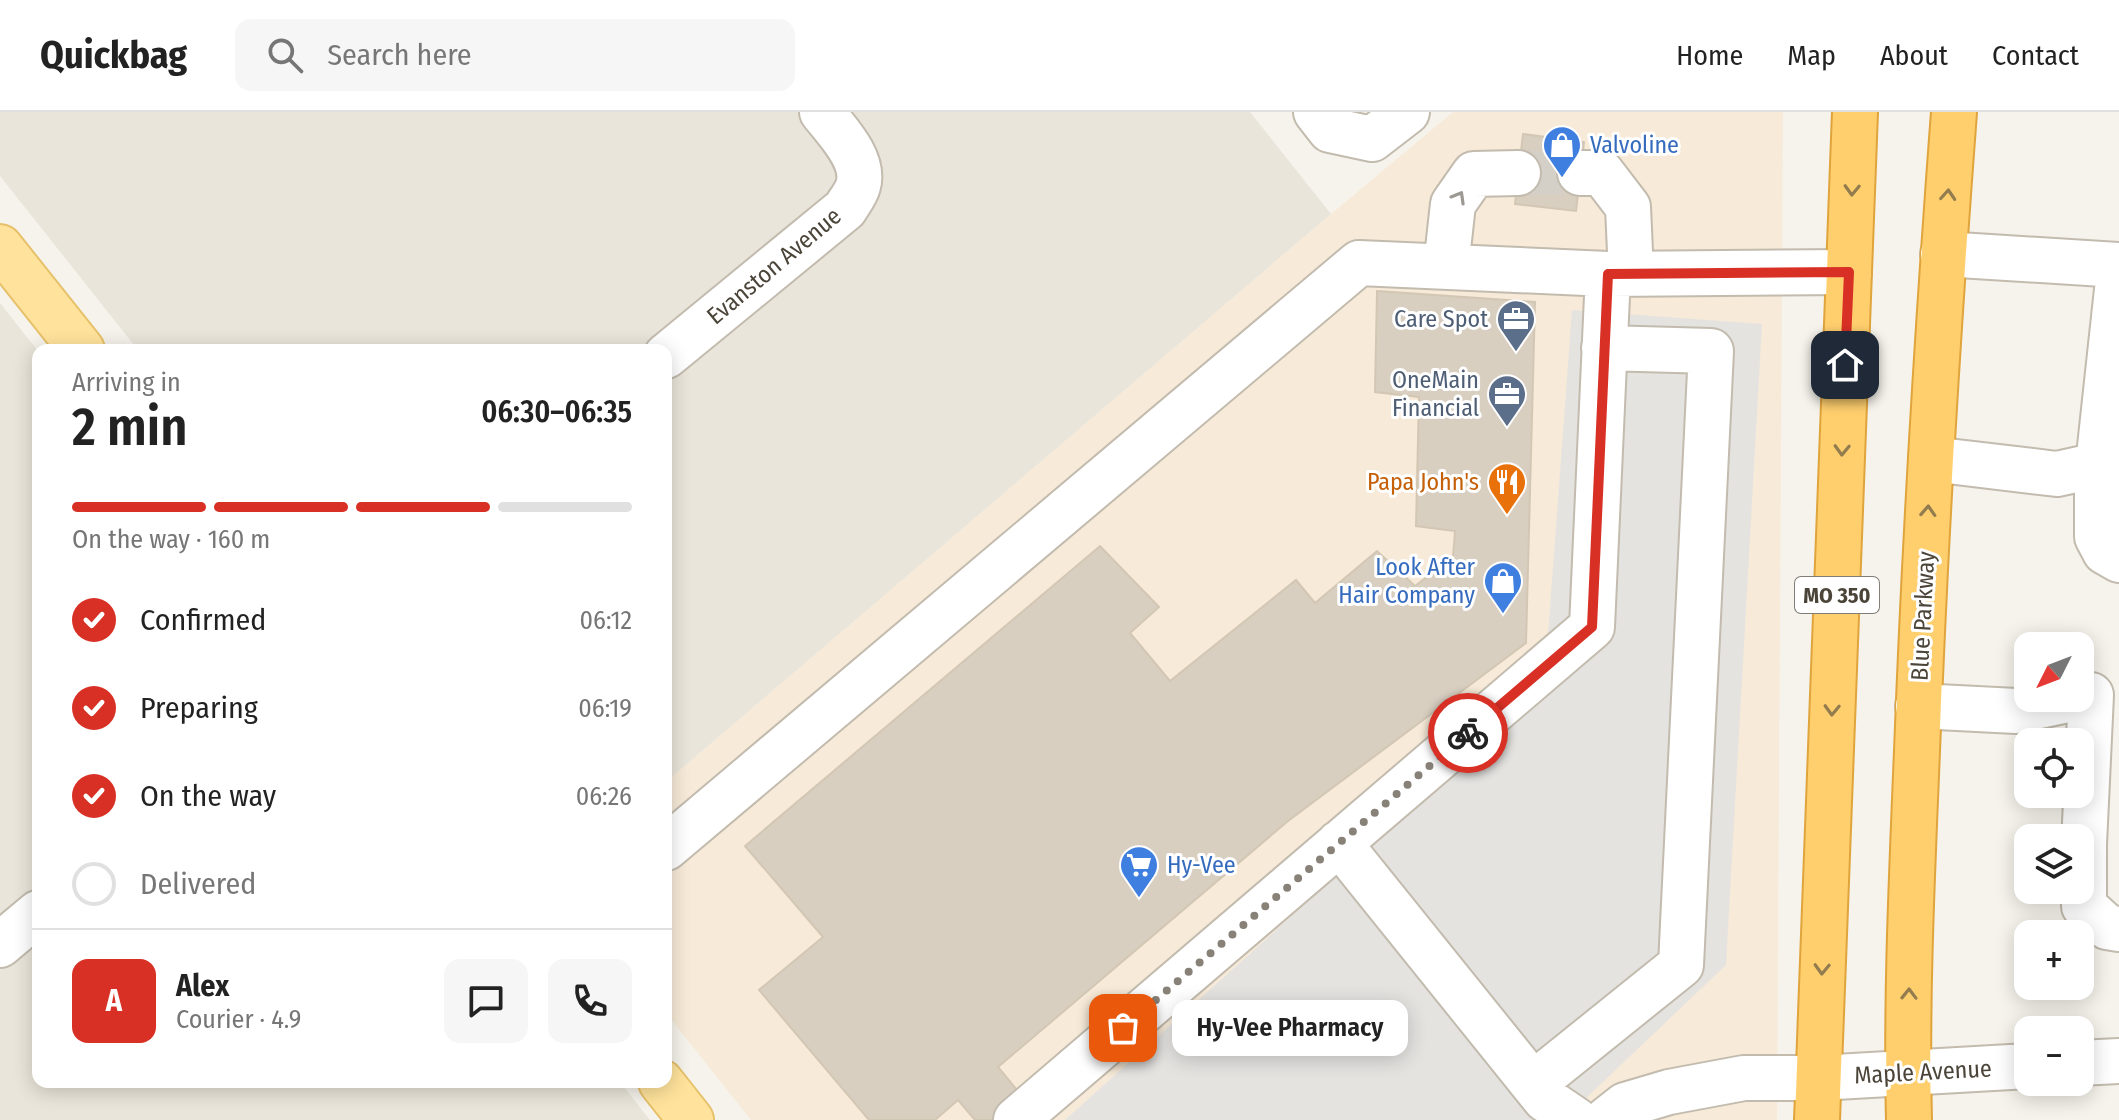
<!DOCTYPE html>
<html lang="en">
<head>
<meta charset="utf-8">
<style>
	body { margin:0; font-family:"Fira Sans Condensed",sans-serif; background:#f6f6f6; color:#222; height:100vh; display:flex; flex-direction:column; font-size:30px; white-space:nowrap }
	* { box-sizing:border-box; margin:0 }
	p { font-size:26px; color:#767676 }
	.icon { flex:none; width:44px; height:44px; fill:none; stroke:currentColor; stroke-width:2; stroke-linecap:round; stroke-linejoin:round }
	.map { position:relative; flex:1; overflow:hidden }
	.details { position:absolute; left:32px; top:232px; width:640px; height:744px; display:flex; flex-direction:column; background:#fff; border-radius:16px; box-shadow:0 4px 20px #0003 }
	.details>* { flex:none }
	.needle { width:52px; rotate:228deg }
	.buttons { position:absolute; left:2014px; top:520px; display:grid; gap:16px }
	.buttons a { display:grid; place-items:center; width:80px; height:80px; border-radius:16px; background:#fff; box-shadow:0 4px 20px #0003; font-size:40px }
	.pin { position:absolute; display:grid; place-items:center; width:68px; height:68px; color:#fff; margin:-34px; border-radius:16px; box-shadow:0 4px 12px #0006 }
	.courier { position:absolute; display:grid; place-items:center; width:80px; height:80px; margin:-40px; border:6px solid #d93025; border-radius:50%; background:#fff; color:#222; box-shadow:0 2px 10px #0007 }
	.bubble { position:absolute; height:56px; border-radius:16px; background:#fff; box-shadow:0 4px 20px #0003; font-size:26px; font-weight:600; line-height:56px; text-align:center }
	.head em { font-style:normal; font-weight:600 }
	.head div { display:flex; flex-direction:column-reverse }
	.head { display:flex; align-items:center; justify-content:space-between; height:136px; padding:0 40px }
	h1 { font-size:52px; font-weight:600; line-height:60px }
	.bar { display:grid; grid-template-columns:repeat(4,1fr); gap:12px 8px; align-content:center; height:96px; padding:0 40px }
	.bar i { height:10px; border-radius:6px; background:#e0e0e0 }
	.bar .selected { background:#d93025 }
	.bar p { grid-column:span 4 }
	.line { display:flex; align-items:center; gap:20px; padding:0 40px; border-top:2px solid #e0e0e0 }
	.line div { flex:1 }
	.round { display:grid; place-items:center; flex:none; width:84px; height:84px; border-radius:16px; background:#f6f6f6 }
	ol { padding:0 40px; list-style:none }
	li { display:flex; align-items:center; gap:24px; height:88px }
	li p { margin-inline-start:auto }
	li .icon { padding:8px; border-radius:50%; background:#d93025; color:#fff; stroke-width:4 }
	li:last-child { color:#767676 }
	li i { width:44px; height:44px; border:4px solid #e0e0e0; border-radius:50% }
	header { display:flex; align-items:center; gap:48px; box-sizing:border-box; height:112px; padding:0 40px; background:#fff; border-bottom:2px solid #e0e0e0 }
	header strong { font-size:38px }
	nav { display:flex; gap:44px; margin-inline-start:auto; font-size:28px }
	.search { width:560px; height:72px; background:#f6f6f6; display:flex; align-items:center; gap:20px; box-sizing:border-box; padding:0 28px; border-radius:16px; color:#767676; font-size:30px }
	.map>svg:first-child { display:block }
	.residential { fill:#eae5da }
	.commercial { fill:#f7ead8 }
	.parking { fill:#e5e3e0 }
	.building { fill:#d8cfc1; stroke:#d3c7b4; stroke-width:2 }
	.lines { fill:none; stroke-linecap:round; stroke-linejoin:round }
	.minor-tunnel { stroke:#d4d0c8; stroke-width:44; stroke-dasharray:44 22; stroke-linecap:butt }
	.minor-casing { stroke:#c2bbae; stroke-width:48 }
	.major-casing { stroke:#e6c16a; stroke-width:48 }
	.highway-casing { stroke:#e0a43c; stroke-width:48 }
	.minor { stroke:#fff; stroke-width:44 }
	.major { stroke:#ffe39c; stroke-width:44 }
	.highway { stroke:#ffcf6e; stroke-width:44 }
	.oneway { stroke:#937c4e }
	.oneway2 { stroke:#9c9892 }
	.done { stroke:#878178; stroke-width:8; stroke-dasharray:0 14.4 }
	.route { stroke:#d93025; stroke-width:10 }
	.labels { text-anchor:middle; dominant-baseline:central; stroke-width:6; stroke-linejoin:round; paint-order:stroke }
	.shield { fill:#fff; stroke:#817c74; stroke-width:2 }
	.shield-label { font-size:22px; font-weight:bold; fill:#4b4439 }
	.shop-label { font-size:24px; fill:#366cbe; stroke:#fff; text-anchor:start }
	.street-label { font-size:24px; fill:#4b4439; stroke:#fff }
	.service-label { font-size:24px; fill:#4e5e75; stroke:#fff; text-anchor:end }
	.food-label { font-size:24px; fill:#c56008; stroke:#fff; text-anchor:end }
</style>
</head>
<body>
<header>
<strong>Quickbag</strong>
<div class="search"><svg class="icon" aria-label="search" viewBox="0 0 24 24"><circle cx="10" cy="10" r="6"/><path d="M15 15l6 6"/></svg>Search here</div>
<nav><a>Home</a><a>Map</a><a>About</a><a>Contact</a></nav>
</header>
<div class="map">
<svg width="2119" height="1008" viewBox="0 0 2119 1008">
	<rect width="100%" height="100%" fill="#f6f3ec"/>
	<path class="residential" d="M 0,0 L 1250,0 L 1331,102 L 666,670 L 666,238 L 138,238 L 0,64 Z
		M 0,191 L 38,239 L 38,970 L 620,970 L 650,1008 L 0,1008 Z"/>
	<path class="commercial" d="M 1453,0 L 1783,0 L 1777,1008 L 751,1008 L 666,901 L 666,670 L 1331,102 Z"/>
	<path class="parking" d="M 1572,198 L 1762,212 L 1726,853 L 1563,1008 L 1065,1008 L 1544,577 Z"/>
	<path class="building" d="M 1523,22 L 1584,30 L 1576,99 L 1515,92 Z
		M 1377,179 L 1535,190 L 1526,531 L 1288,709 L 998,955 L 1021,983 L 991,1008 L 975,1008 L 958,988 L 935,1008 L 869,1008 L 759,878 L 823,825 L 745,734 L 1100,434 L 1159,495 L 1130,521 L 1170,569 L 1296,468 L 1315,491 L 1377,439 L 1415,474 L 1453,445 L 1455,419 L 1416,414 L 1419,285 L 1375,280 Z"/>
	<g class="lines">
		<path class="minor-tunnel" d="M 1518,61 L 1580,61"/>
		<defs>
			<path id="minor" d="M 1316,0 L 1330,18 L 1372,27 L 1407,0
				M 1580,61 L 1602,61 L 1628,95 L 1631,162
				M 1943,142 L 2119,153
				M 1446,155 L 1453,92 L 1474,62 L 1518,61
				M 666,244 L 845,97 C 849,90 856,82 858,74 C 866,48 837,19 822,0
				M 1931,347 L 2057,362 L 2098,353 L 2119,159
				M 2097,353 L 2097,425 L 2105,440 L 2119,448
				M 2080,585 L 2091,583 L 2084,732 L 2084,794 L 2107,815 L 2119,817
				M 1918,594 L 2016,599 L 2077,586
				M 1339,731 L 1545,987 L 1576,1008
				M 666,736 L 1359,151 L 1608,162
				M 0,833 L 38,801
				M 2080,951 L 2119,949
				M 1533,972 L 1681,853 L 1711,239 L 1604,236
				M 1016,1008 L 1592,515 L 1608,162 L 1849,160
				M 1606,1008 L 1625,993 L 1669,980 L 1744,966 L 1818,966 L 2028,954"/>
			<path id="major" d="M 0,135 L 82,238
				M 661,970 L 691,1008"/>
			<path id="highway" d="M 1817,1008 L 1855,0
				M 1909,1008 C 1906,885 1912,762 1917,639 C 1925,426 1938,213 1954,0"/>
		</defs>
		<use href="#minor" class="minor-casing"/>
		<use href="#major" class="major-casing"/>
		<use href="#highway" class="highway-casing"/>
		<use href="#minor" class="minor"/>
		<use href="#major" class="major"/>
		<use href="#highway" class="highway"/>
	</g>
	<defs><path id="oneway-chevron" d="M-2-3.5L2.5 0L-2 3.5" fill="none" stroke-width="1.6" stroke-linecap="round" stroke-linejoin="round" transform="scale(2)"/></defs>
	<g class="oneway">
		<use href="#oneway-chevron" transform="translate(1852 78) rotate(92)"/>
		<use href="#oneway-chevron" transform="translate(1948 83) rotate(-86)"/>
		<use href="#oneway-chevron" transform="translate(1842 338) rotate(92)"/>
		<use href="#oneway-chevron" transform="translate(1928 399) rotate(-87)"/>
		<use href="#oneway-chevron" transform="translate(1832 598) rotate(92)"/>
		<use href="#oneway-chevron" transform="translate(1822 857) rotate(92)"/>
		<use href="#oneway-chevron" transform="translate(1909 882) rotate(-89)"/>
	</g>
	<use class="oneway2" href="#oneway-chevron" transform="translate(1459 85) rotate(-60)"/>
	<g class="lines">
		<path class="done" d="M 1123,916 L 1468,621"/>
		<path class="route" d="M 1468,621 L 1592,515 L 1608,162 L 1849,160 L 1845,253"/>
	</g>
	<defs>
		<symbol id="shop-pin" viewBox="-11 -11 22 30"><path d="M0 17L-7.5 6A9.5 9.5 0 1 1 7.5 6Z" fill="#3f7fe0" stroke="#fff"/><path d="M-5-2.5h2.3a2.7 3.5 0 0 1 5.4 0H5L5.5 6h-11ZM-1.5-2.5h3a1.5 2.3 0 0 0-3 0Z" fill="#fff"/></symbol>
		<symbol id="office-pin" viewBox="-11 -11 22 30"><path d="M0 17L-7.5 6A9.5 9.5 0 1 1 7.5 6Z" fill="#5c6f8a" stroke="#fff"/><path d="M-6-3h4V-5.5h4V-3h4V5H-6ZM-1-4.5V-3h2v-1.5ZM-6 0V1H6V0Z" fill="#fff"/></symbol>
		<symbol id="restaurant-pin" viewBox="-11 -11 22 30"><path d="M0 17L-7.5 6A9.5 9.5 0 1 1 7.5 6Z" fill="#e8710a" stroke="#fff"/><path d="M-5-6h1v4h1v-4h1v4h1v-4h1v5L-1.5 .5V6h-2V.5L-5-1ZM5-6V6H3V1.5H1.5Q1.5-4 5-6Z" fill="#fff"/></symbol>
		<symbol id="supermarket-pin" viewBox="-11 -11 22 30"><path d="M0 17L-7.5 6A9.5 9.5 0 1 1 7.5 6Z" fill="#3f7fe0" stroke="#fff"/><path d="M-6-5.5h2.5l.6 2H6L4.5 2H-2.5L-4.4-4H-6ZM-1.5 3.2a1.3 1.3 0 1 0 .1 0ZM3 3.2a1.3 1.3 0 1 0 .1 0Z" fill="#fff"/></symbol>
	</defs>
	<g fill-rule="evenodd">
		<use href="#shop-pin" x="1540" y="11" width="44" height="60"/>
		<use href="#office-pin" x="1494" y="185" width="44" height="60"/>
		<use href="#office-pin" x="1485" y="260" width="44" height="60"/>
		<use href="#restaurant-pin" x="1485" y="348" width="44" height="60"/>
		<use href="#shop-pin" x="1481" y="447" width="44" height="60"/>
		<use href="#supermarket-pin" x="1117" y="731" width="44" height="60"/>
	</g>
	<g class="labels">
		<rect class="shield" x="1795" y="465" width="84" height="36" rx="6"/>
		<g class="shield-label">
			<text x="1837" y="483">MO 350</text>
		</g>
		<g class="shop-label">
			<text x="1590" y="33">Valvoline</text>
			<text x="1475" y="455" text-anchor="end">Look After<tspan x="1475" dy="28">Hair Company</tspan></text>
			<text x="1167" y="753">Hy-Vee</text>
		</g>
		<g class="street-label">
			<text transform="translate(774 154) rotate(-40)">Evanston Avenue</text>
			<text transform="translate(1923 504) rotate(-87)">Blue Parkway</text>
			<text transform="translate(1923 960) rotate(-3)">Maple Avenue</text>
		</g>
		<g class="service-label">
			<text x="1488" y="207">Care Spot</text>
			<text x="1479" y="268">OneMain<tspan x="1479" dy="28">Financial</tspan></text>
		</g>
		<g class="food-label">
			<text x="1479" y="370">Papa John's</text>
		</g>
	</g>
</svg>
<div class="buttons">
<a><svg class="needle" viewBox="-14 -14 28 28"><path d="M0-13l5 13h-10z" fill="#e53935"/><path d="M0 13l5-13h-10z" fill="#767676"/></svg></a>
<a><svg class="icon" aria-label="locate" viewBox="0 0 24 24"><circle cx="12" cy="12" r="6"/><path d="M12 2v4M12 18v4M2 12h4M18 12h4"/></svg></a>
<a><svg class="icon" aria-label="layers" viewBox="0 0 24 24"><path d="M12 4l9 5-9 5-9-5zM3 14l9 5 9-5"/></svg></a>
<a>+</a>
<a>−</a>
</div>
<div class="pin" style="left:1123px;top:916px;background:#ea580c"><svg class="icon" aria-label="bag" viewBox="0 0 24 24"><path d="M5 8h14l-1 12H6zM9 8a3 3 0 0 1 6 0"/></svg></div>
<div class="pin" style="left:1845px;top:253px;background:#1f2937"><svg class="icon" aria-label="home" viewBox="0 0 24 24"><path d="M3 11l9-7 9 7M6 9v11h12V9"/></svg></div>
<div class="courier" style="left:1468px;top:621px"><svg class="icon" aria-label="bike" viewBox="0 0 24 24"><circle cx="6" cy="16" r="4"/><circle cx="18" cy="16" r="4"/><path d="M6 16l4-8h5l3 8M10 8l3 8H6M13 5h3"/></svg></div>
<div class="bubble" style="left:1172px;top:888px;width:236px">Hy-Vee Pharmacy</div>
<section class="details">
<div class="head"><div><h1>2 min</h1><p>Arriving in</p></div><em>06:30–06:35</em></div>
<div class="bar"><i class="selected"></i><i class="selected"></i><i class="selected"></i><i></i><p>On the way · 160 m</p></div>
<ol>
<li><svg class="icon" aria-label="check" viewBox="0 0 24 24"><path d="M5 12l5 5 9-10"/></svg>Confirmed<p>06:12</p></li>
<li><svg class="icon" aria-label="check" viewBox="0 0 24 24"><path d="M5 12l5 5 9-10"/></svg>Preparing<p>06:19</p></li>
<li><svg class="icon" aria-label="check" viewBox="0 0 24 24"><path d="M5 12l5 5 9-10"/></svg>On the way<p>06:26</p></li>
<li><i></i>Delivered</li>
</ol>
<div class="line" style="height:144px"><b class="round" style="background:#d93025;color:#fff">A</b><div><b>Alex</b><p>Courier · 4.9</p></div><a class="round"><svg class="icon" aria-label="chat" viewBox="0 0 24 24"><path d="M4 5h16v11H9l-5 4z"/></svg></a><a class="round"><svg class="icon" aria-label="phone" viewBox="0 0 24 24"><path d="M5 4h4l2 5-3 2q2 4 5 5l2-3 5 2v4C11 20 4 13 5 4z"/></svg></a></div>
</section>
</div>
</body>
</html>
